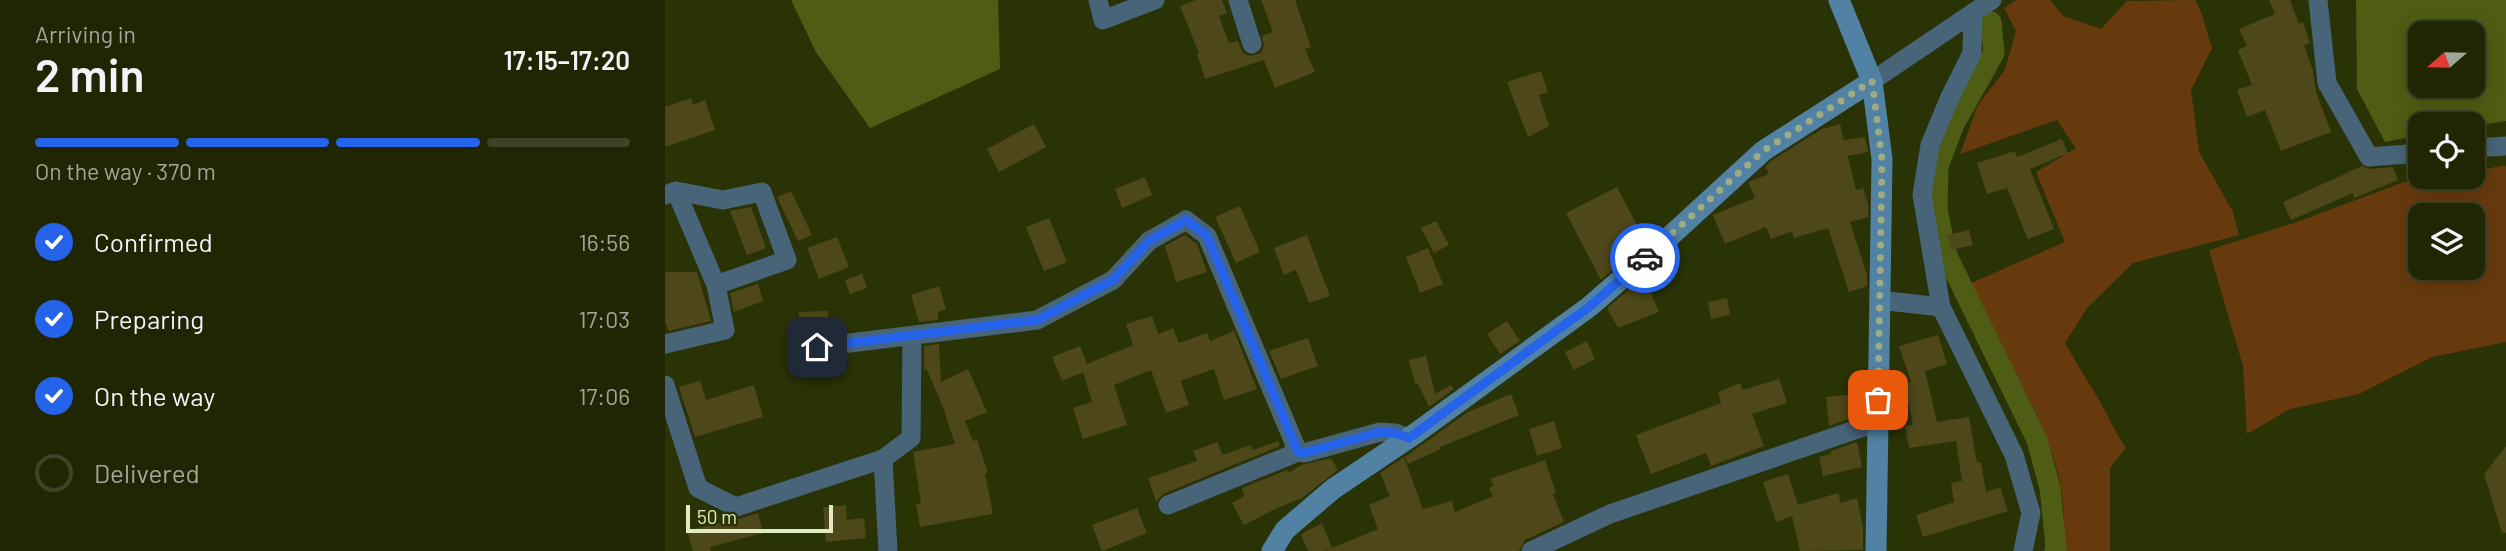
<!DOCTYPE html>
<html lang="en">
<head>
<meta charset="utf-8">
<style>
	body { margin:0; font-family:Barlow,sans-serif; background:#282e0e; color:#f1f3f6; height:100vh; display:flex; flex-direction:column; font-size:26px; white-space:nowrap }
	* { box-sizing:border-box; margin:0 }
	p { font-size:23px; color:#a2a59a }
	.icon { flex:none; width:38px; height:38px; fill:none; stroke:currentColor; stroke-width:2; stroke-linecap:round; stroke-linejoin:round }
	.map { position:relative; flex:1; overflow:hidden }
	.details { display:flex; flex-direction:column; background:#202604; width:665px }
	.details>* { flex:none }
	.needle { width:46px; rotate:250deg }
	.controls { position:absolute; left:1743px; top:21px; display:grid; gap:14px }
	.controls a { display:grid; place-items:center; width:77px; height:77px; border-radius:14px; background:#202604; box-shadow:0 4px 18px #0003,0 0 0 2px #3d4326; font-size:35px }
	.scale { position:absolute; left:21px; bottom:18px; width:147px; box-sizing:border-box; padding-left:7px; border:4px solid #dfebc3; border-top:0; font-size:19px; line-height:24px; white-space:nowrap; color:#dfebc3; -webkit-text-stroke:5px #2a3306; paint-order:stroke }
	.pin { position:absolute; display:grid; place-items:center; width:60px; height:60px; color:#fff; margin:-30px; border-radius:14px; box-shadow:0 4px 10px #0006 }
	.courier { position:absolute; display:grid; place-items:center; width:70px; height:70px; margin:-35px; border:5px solid #2563eb; border-radius:50%; background:#fff; color:#222; box-shadow:0 2px 9px #0007 }
	.summary em { font-style:normal; font-weight:600 }
	.summary div { display:flex; flex-direction:column-reverse }
	.summary { display:flex; align-items:center; justify-content:space-between; height:119px; padding:0 35px }
	h1 { font-size:46px; font-weight:600; line-height:52px }
	.bar { display:grid; grid-template-columns:repeat(4,1fr); gap:10px 7px; align-content:center; height:84px; padding:0 35px }
	.bar i { height:9px; border-radius:5px; background:#3d4326 }
	.bar .current { background:#2563eb }
	.bar p { grid-column:span 4 }
	ol { padding:0 35px; list-style:none }
	li { display:flex; align-items:center; gap:21px; height:77px }
	li p { margin-inline-start:auto }
	li .icon { padding:7px; border-radius:50%; background:#2563eb; color:#fff; stroke-width:4 }
	li:last-child { color:#a2a59a }
	li i { width:38px; height:38px; border:4px solid #3d4326; border-radius:50% }
	main { display:flex; flex:1; min-height:0 }
	.map>svg:first-child { display:block }
	.green { fill:#673a0e; fill-rule:evenodd }
	.water { fill:#4e5d13; fill-rule:evenodd }
	.lines { fill:none; stroke-linecap:round; stroke-linejoin:round }
	.canal { stroke:#4e5d13; stroke-width:21 }
	.building { fill:#4e4719 }
	.street { stroke:#476479; stroke-width:19 }
	.secondary { stroke:#5282a3; stroke-width:21 }
	.done { stroke:#a0ab81; stroke-width:7; stroke-dasharray:0 12.6 }
	.route { stroke:#2563eb; stroke-width:9 }
</style>
</head>
<body>
<main>
<section class="details">
<div class="summary"><div><h1>2 min</h1><p>Arriving in</p></div><em>17:15–17:20</em></div>
<div class="bar"><i class="current"></i><i class="current"></i><i class="current"></i><i></i><p>On the way · 370 m</p></div>
<ol>
<li><svg class="icon" aria-label="check" viewBox="0 0 24 24"><path d="M5 12l5 5 9-10"/></svg>Confirmed<p>16:56</p></li>
<li><svg class="icon" aria-label="check" viewBox="0 0 24 24"><path d="M5 12l5 5 9-10"/></svg>Preparing<p>17:03</p></li>
<li><svg class="icon" aria-label="check" viewBox="0 0 24 24"><path d="M5 12l5 5 9-10"/></svg>On the way<p>17:06</p></li>
<li><i></i>Delivered</li>
</ol>
</section>
<div class="map">
<svg width="1841" height="551" viewBox="0 0 1841 551">
	<rect width="100%" height="100%" fill="#2a3306"/>
	<path class="green" d="M 1352,0 L 1385,0 L 1398,16 L 1436,29 L 1462,1 L 1530,0 L 1536,12 L 1547,48 L 1526,90 L 1534,152 L 1568,212 L 1574,235 L 1468,263 L 1422,308 L 1400,343 C 1410,361 1421,378 1431,395 C 1442,413 1449,431 1461,448 L 1445,468 L 1445,551 L 1395,551 C 1417,459 1338,364 1304,284 L 1400,242 L 1371,172 L 1411,148 L 1392,120 L 1295,154 L 1313,105 L 1340,70 L 1351,31 L 1339,8 Z
		M 1837,166 L 1841,166 L 1841,342 L 1767,357 L 1694,394 L 1625,409 L 1582,434 L 1578,366 L 1544,250 L 1632,222 L 1739,182 L 1771,177 L 1808,177 L 1808,171 ZM 1755,215 L 1808,215 L 1808,268 L 1755,268 Z"/>
	<path class="water" d="M 126,0 L 333,0 L 335,69 L 205,128 L 151,52 Z
		M 1691,0 L 1841,0 L 1841,121 L 1808,126 L 1755,124 L 1755,135 L 1720,142 L 1692,89 ZM 1755,33 L 1808,33 L 1808,86 L 1755,86 Z"/>
	<g class="lines">
		<path class="canal" d="M 1326,22 L 1329,53 L 1289,124 L 1273,166 L 1272,209 L 1281,254 L 1372,440 L 1385,488 L 1391,546 L 1390,551"/>
	</g>
	<path class="building" d="M 531,0 L 557,0 L 562,13 L 554,16 L 564,43 L 573,41 L 578,53 L 585,56 L 596,53 L 599,46 L 597,36 L 608,32 L 596,0 L 630,0 L 646,47 L 640,49 L 650,72 L 610,88 L 599,60 L 540,79 L 532,54 L 534,53 L 515,6 Z
		M 1604,0 L 1625,0 L 1634,24 L 1638,22 L 1645,43 L 1639,45 L 1648,71 L 1651,92 L 1666,132 L 1616,151 L 1600,110 L 1582,117 L 1572,90 L 1587,85 L 1573,50 L 1582,46 L 1574,29 L 1610,14 Z
		M 876,71 L 883,92 L 874,95 L 884,126 L 863,137 L 842,82 Z
		M 26,98 L 28,105 L 40,100 L 50,130 L 0,147 L 0,107 Z
		M 369,124 L 381,147 L 334,172 L 322,149 Z
		M 1175,124 L 1179,140 L 1200,137 L 1203,152 L 1183,156 L 1191,190 L 1198,188 L 1203,204 L 1203,217 L 1185,222 L 1202,275 L 1202,286 L 1184,292 L 1163,228 L 1129,238 L 1127,231 L 1106,239 L 1101,227 L 1060,244 L 1048,215 L 1090,198 L 1083,182 L 1104,174 L 1100,167 L 1106,161 L 1157,129 Z
		M 1397,139 L 1403,153 L 1365,169 L 1389,229 L 1363,239 L 1342,188 L 1322,194 L 1312,163 L 1350,151 L 1352,157 Z
		M 1697,166 L 1705,169 L 1728,167 L 1733,180 L 1689,198 L 1688,193 L 1626,220 L 1618,202 Z
		M 480,177 L 487,195 L 457,208 L 450,189 Z
		M 952,187 L 975,231 L 960,239 L 967,252 L 936,280 L 901,213 Z
		M 126,191 L 147,235 L 133,241 L 112,197 Z
		M 575,206 L 595,252 L 571,263 L 550,217 Z
		M 86,207 L 101,248 L 82,255 L 65,211 Z
		M 384,218 L 402,262 L 379,271 L 361,227 Z
		M 771,221 L 784,245 L 769,253 L 756,228 Z
		M 1304,230 L 1308,245 L 1286,250 L 1282,235 Z
		M 520,235 L 532,244 L 542,272 L 511,282 L 500,246 Z
		M 642,235 L 665,296 L 644,303 L 631,270 L 619,275 L 609,248 Z
		M 172,237 L 184,267 L 154,279 L 142,248 Z
		M 763,248 L 778,284 L 755,293 L 741,257 Z
		M 0,272 L 32,272 L 46,321 L 4,331 L 0,322 Z
		M 197,274 L 202,288 L 185,294 L 180,280 Z
		M 979,277 L 994,312 L 953,328 L 942,308 Z
		M 93,284 L 98,301 L 69,312 L 65,293 Z
		M 274,286 L 281,309 L 273,312 L 273,320 L 254,322 L 246,295 Z
		M 1062,298 L 1065,315 L 1046,319 L 1043,302 Z
		M 163,311 L 164,333 L 135,336 L 134,312 Z
		M 487,316 L 493,334 L 508,328 L 514,343 L 542,333 L 545,341 L 569,331 L 592,389 L 559,400 L 549,369 L 516,381 L 524,405 L 501,413 L 486,370 L 449,385 L 462,425 L 418,439 L 408,408 L 427,402 L 418,372 L 397,381 L 387,357 L 415,346 L 422,364 L 468,345 L 461,324 Z
		M 842,321 L 855,341 L 835,354 L 822,334 Z
		M 1273,335 L 1282,364 L 1260,371 L 1272,422 L 1304,417 L 1312,463 L 1316,462 L 1321,492 L 1335,487 L 1343,511 L 1258,537 L 1251,515 L 1289,502 L 1286,483 L 1297,481 L 1291,441 L 1244,448 L 1240,426 L 1248,425 L 1239,383 L 1246,382 L 1234,346 Z
		M 643,338 L 653,366 L 616,379 L 604,351 Z
		M 922,341 L 930,359 L 909,370 L 900,352 Z
		M 274,344 L 276,382 L 303,369 L 322,412 L 300,421 L 308,441 L 312,440 L 323,473 L 320,474 L 328,514 L 255,527 L 251,504 L 256,503 L 248,452 L 290,444 L 278,407 L 262,370 L 259,370 L 259,346 Z
		M 761,356 L 770,394 L 786,385 L 789,389 L 764,407 L 753,384 L 750,384 L 744,360 Z
		M 1114,379 L 1122,403 L 1087,414 L 1099,446 L 1046,466 L 1041,453 L 986,474 L 971,435 L 1056,403 L 1053,392 L 1075,383 L 1078,390 Z
		M 35,381 L 41,400 L 89,385 L 98,417 L 30,437 L 14,387 Z
		M 846,394 L 854,415 L 775,447 L 776,449 L 743,464 L 740,457 L 803,412 Z
		M 1193,394 L 1194,415 L 1164,426 L 1161,397 Z
		M 889,421 L 897,448 L 872,456 L 864,429 Z
		M 613,441 L 615,446 L 498,494 L 491,502 L 483,478 L 532,461 L 528,451 L 553,442 L 557,455 L 586,445 L 588,450 Z
		M 1192,442 L 1197,467 L 1158,476 L 1154,457 L 1166,454 L 1166,451 Z
		M 1841,446 L 1841,533 L 1837,533 L 1819,474 Z
		M 739,457 L 758,509 L 787,501 L 790,512 L 828,496 L 824,488 L 829,486 L 825,479 L 880,460 L 891,493 L 888,494 L 899,522 L 860,540 L 854,551 L 660,551 L 713,529 L 704,505 L 725,496 L 715,473 Z
		M 666,458 L 673,470 L 637,498 L 610,509 L 579,525 L 567,503 L 579,496 L 577,488 L 622,470 L 624,473 L 636,465 Z
		M 1123,474 L 1133,505 L 1173,493 L 1176,503 L 1192,498 L 1198,527 L 1198,550 L 1135,551 L 1127,516 L 1111,522 L 1098,482 Z
		M 181,505 L 182,520 L 199,518 L 201,538 L 161,542 L 158,507 Z
		M 472,508 L 482,533 L 437,551 L 427,525 Z
		M 93,513 L 98,533 L 45,547 L 46,551 L 28,551 L 22,531 L 62,521 L 60,515 L 74,519 Z
		M 657,523 L 667,548 L 658,551 L 643,551 L 636,534 Z"/>
	<g class="lines">
		<path class="street" d="M 433,0 L 438,20 L 490,0
			M 573,0 L 587,44
			M 1653,0 L 1662,83 L 1704,157 L 1755,153
			M 1308,14 L 1307,53 L 1285,97 L 1265,145 L 1257,195 L 1276,307 L 1349,455 L 1366,513 L 1358,551
			M 1207,81 L 1327,0
			M 1808,148 L 1841,146
			M 11,191 L 51,285
			M 0,195 L 11,191 L 58,200 L 97,192 L 122,260 L 51,285 L 60,330 L 0,344
			M 1214,300 L 1276,307
			M 152,347 L 372,320 L 448,280 L 484,241 L 521,220 L 542,236 L 633,452 L 639,453 L 715,432 L 730,433 L 744,438
			M 0,385 L 33,488 L 71,507 L 218,459 L 246,438 L 247,337
			M 218,459 L 223,551
			M 503,505 L 633,452
			M 866,551 L 945,514 L 1213,422"/>
		<path class="secondary" d="M 1174,0 L 1207,81 L 1217,159 L 1211,551
			M 607,551 L 620,530 L 668,489 L 751,433 L 924,307 L 1001,240 L 1098,151 L 1207,81"/>
	</g>
	<g class="lines">
		<path class="done" d="M 980,258 L 1098,151 L 1207,81 L 1217,159 L 1213,400"/>
		<path class="route" d="M 152,347 L 372,320 L 448,280 L 484,241 L 521,220 L 542,236 L 633,452 L 639,453 L 715,432 L 730,433 L 744,438 L 924,307 L 980,258"/>
	</g>
</svg>
<div class="controls">
<a><svg class="needle" viewBox="-14 -14 28 28"><path d="M0-13l5 13h-10z" fill="#e53935"/><path d="M0 13l5-13h-10z" fill="#a2a59a"/></svg></a>
<a><svg class="icon" aria-label="locate" viewBox="0 0 24 24"><circle cx="12" cy="12" r="6"/><path d="M12 2v4M12 18v4M2 12h4M18 12h4"/></svg></a>
<a><svg class="icon" aria-label="layers" viewBox="0 0 24 24"><path d="M12 4l9 5-9 5-9-5zM3 14l9 5 9-5"/></svg></a>
</div>
<div class="scale">50 m</div>
<div class="pin" style="left:1213px;top:400px;background:#ea580c"><svg class="icon" aria-label="bag" viewBox="0 0 24 24"><path d="M5 8h14l-1 12H6zM9 8a3 3 0 0 1 6 0"/></svg></div>
<div class="pin" style="left:152px;top:347px;background:#1f2937"><svg class="icon" aria-label="home" viewBox="0 0 24 24"><path d="M3 11l9-7 9 7M6 9v11h12V9"/></svg></div>
<div class="courier" style="left:980px;top:258px"><svg class="icon" aria-label="car" viewBox="0 0 24 24"><path d="M5 17H2v-5l4-1 3-4h7l3 4 3 1v5h-3M9 17h6M6 11h13"/><circle cx="7" cy="17" r="2"/><circle cx="17" cy="17" r="2"/></svg></div>
</div>
</main>
</body>
</html>
